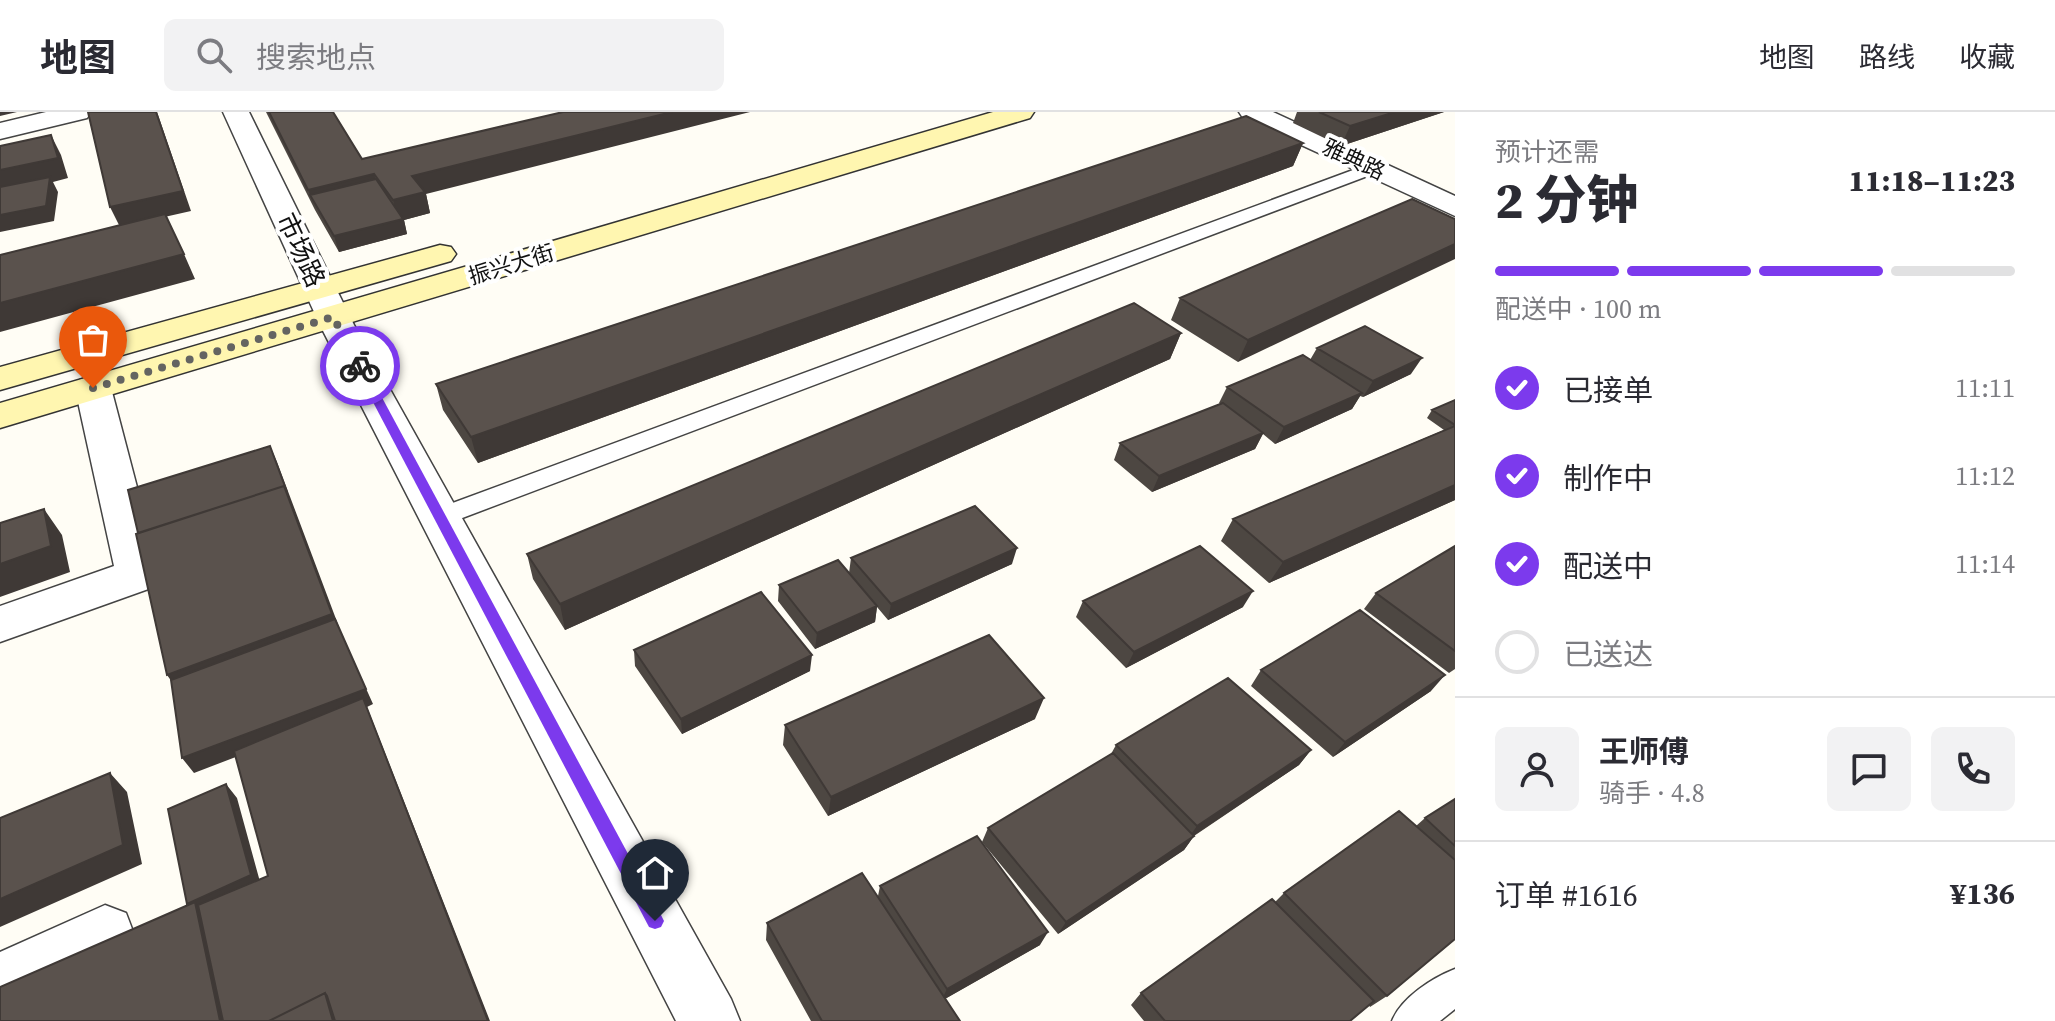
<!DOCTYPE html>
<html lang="zh">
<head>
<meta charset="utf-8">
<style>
	body { margin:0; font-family:"Source Serif 4","Noto Sans SC",serif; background:#f2f2f3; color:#2b2b33; height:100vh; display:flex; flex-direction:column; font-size:30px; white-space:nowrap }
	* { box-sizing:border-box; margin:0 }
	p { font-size:26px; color:#7c7c81 }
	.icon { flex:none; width:44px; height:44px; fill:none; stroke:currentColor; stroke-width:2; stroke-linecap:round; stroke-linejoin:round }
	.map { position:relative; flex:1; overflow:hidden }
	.details { display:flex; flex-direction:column; background:#fff; width:600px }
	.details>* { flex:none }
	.pin { position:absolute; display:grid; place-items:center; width:68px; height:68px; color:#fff; margin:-82px -34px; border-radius:50% 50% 50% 0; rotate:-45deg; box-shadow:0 0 8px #0007 }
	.pin .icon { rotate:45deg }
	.courier { position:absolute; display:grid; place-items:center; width:80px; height:80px; margin:-40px; border:6px solid #7c3aed; border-radius:50%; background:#fff; color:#222; box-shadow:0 2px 10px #0007 }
	.head em { font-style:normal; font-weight:800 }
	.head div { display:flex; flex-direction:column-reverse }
	.head { display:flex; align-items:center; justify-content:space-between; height:136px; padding:0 40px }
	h1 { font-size:52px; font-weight:800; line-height:60px }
	.bar { display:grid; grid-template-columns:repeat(4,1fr); gap:12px 8px; align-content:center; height:96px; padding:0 40px }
	.bar i { height:10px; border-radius:6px; background:#e1e1e2 }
	.bar .on { background:#7c3aed }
	.bar p { grid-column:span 4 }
	.line { display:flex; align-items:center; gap:20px; padding:0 40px; border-top:2px solid #e1e1e2 }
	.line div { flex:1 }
	.round { display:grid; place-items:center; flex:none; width:84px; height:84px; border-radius:12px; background:#f2f2f3 }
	ol { padding:0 40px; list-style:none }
	li { display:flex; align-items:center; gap:24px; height:88px }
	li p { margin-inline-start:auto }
	li .icon { padding:8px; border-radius:50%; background:#7c3aed; color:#fff; stroke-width:4 }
	li:last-child { color:#7c7c81 }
	li i { width:44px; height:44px; border:4px solid #e1e1e2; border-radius:50% }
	header { display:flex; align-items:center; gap:48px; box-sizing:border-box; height:112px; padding:0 40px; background:#fff; border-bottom:2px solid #e1e1e2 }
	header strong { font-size:38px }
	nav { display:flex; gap:44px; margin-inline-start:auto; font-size:28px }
	.search { width:560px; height:72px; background:#f2f2f3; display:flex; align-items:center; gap:20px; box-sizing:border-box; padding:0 28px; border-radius:12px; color:#7c7c81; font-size:30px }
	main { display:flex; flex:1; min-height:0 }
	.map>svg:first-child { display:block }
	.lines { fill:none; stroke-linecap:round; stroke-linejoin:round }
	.lane-casing { stroke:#444; stroke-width:3 }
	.street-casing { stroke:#444; stroke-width:3 }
	.secondary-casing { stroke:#333; stroke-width:3 }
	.lane { fill:#fff; fill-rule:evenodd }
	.street { fill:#fff; fill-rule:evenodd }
	.secondary { fill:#fff6b0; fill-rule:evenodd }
	.wall { fill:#4d4742 }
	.shaded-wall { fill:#3f3936 }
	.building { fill:#5a524d; stroke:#3f3936; stroke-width:2 }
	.route { fill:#7c3aed }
	.done { stroke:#646461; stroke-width:8; stroke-dasharray:0 14.4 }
	.labels { text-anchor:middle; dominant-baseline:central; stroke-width:8; stroke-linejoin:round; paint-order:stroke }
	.far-street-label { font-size:22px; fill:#111; stroke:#fff }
	.street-label { font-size:26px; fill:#111; stroke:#fff }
</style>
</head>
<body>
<header>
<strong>地图</strong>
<div class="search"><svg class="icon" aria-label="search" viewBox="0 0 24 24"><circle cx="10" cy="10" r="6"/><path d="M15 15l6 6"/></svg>搜索地点</div>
<nav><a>地图</a><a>路线</a><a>收藏</a></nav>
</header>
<main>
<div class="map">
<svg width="1455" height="909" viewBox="0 0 1455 909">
	<rect width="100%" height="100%" fill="#fffdf5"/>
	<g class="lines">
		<defs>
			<path id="lane" d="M 1372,51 L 1378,52 L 1380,56 L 1378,60 L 449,411 L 440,414 L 431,411 L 428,405 L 431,399 Z
				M 1455,857 L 1455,897 L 1440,909 L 1392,909 C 1401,886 1432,866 1455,857 Z"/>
			<path id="street" d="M 46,0 L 91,0 L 87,6 L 0,27 L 0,11 Z
				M 223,0 L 249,0 L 354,213 L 731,887 L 740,909 L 676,909 L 320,213 Z
				M 1239,0 L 1273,0 L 1455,84 L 1455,104 L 1243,6 Z
				M 93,264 L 106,268 L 111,276 L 160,463 L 154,475 L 0,530 L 0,494 L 114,454 L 75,276 L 80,268 Z
				M 105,793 L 126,801 L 134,822 L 126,843 L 0,901 L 0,840 Z"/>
			<path id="secondary" d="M 993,0 L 1034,0 L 1030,6 L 0,316 L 0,291 Z
				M 440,133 L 451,135 L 456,142 L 451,149 L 0,278 L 0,255 Z"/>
		</defs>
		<use href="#lane" class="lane-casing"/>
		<use href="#street" class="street-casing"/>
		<use href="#secondary" class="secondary-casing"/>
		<use href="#lane" class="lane"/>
		<use href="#street" class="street"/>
		<use href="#secondary" class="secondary"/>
	</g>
	<path class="wall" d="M 266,0 L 333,0 L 362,47 L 426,82 L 430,101 L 404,108 L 407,122 L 339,140 L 315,98 Z
		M 1297,0 L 1444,0 L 1341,34 L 1293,11 Z
		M 1303,31 L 1293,54 L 478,351 L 443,298 L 436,272 Z
		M 1412,87 L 1238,250 L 1171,208 L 1180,186 Z
		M 1181,221 L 1170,247 L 565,518 L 533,467 L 527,442 Z
		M 1317,236 L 1411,262 L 1363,285 L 1360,284 L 1352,297 L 1275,332 L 1263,322 L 1255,337 L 1152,380 L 1114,348 L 1120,331 L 1221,292 L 1219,291 L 1227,275 L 1310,248 Z
		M 1455,288 L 1455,388 L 1269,471 L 1221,429 L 1233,407 L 1444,318 L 1427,306 L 1432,298 Z
		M 1455,434 L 1455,557 L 1449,561 L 1364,497 L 1376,481 Z
		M 851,446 L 1012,452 L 888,508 L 877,495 L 875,510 L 815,537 L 778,489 L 779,473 L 849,461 Z
		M 1083,489 L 1243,495 L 1126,556 L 1076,505 Z
		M 634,538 L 810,559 L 682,622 L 635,554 Z
		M 1261,558 L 1431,579 L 1333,645 L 1251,574 Z
		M 1035,607 L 828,704 L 783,633 L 785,613 Z
		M 1116,633 L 1311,638 L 1299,653 L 1194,724 L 1184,738 L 1058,822 L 982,730 L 988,716 L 1111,642 Z
		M 1455,687 L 1455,827 L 1387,884 L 1370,895 L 1369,893 L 1350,909 L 1144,909 L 1131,893 L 1141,881 L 1275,790 L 1284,781 L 1416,714 L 1425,706 Z
		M 880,774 L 1040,833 L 945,887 L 960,909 L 811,909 L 766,828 L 767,811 L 878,784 Z"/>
	<path class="shaded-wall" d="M 0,0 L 17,0 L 0,4 Z
		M 156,0 L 157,0 L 191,99 L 120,115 L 110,95 Z
		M 672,0 L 750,0 L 426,82 L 430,101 L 404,108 L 407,122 L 339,140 L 334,124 L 398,108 L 393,88 L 412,64 Z
		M 1395,0 L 1444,0 L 1341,34 L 1350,14 Z
		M 51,23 L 61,43 L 68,66 L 53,70 L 58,80 L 54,109 L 0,120 L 0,58 Z
		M 1303,31 L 1293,54 L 478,351 L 471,325 Z
		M 374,62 L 380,82 L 310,83 L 308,78 Z
		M 1455,132 L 1455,147 L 1238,250 L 1248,228 Z
		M 184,142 L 195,167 L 0,220 L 0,191 Z
		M 1181,221 L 1170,247 L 565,518 L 560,492 Z
		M 1422,246 L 1411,262 L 1363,285 L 1373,269 Z
		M 1362,281 L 1352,297 L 1275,332 L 1284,315 Z
		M 1263,321 L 1255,337 L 1152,380 L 1159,364 Z
		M 270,334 L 277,350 L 342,523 L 373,592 L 367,595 L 490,909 L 488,909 L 366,595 L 194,661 L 182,646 L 182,584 L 167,563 Z
		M 1455,373 L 1455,388 L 1269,471 L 1283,450 Z
		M 44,397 L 62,423 L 70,460 L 0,485 L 0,452 Z
		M 1017,436 L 1012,452 L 888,508 L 891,492 Z
		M 1253,479 L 1243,495 L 1126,556 L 1134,540 Z
		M 877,494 L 875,510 L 815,537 L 817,521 Z
		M 812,543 L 810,559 L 682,622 L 681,607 Z
		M 1445,563 L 1431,579 L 1333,645 L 1345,630 Z
		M 1044,586 L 1035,607 L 828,704 L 831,685 Z
		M 1311,638 L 1299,653 L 1187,728 L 1197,714 Z
		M 110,661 L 127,680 L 142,752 L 0,815 L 0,787 Z
		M 226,672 L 237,686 L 262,777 L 236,909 L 220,909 L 197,802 L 187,792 Z
		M 1194,724 L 1184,738 L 1058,822 L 1066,810 Z
		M 1048,820 L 1040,833 L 941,889 L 947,877 Z"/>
	<path class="building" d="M 88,0 L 156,0 L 183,79 L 110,95 Z
		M 269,0 L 333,0 L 362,47 L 563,0 L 672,0 L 412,64 L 425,80 L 393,88 L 374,62 L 308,78 Z
		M 1319,0 L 1395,0 L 1350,14 Z
		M 1246,4 L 1303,31 L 471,325 L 436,272 Z
		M 51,23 L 58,46 L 0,58 L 0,34 Z
		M 50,65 L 46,94 L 0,103 L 0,75 Z
		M 376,67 L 403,107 L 334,124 L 310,83 Z
		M 1412,87 L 1455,107 L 1455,132 L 1248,228 L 1180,186 Z
		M 165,102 L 184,142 L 0,191 L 0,143 Z
		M 1134,191 L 1181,221 L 560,492 L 527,442 Z
		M 1365,214 L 1422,246 L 1373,269 L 1317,236 Z
		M 1303,243 L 1362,281 L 1284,315 L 1227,275 Z
		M 1455,288 L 1455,313 L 1432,298 Z
		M 1223,291 L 1263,321 L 1159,364 L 1120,331 Z
		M 1455,314 L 1455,373 L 1283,450 L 1233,407 Z
		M 270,334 L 287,380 L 284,374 L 138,421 L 128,378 Z
		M 284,374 L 332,502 L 167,563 L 136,422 Z
		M 975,394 L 1017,436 L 891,492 L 851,446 Z
		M 44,397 L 51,434 L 0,452 L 0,411 Z
		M 1200,434 L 1253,479 L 1134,540 L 1083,489 Z
		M 1455,434 L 1455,539 L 1376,481 Z
		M 838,448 L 877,494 L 817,521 L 779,473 Z
		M 761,480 L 812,543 L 681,607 L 634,538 Z
		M 1360,498 L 1445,563 L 1345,630 L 1261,558 Z
		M 335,507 L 366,577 L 182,646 L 171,568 Z
		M 989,523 L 1044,586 L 831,685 L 785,613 Z
		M 1228,566 L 1311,638 L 1197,714 L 1116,633 Z
		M 363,586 L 488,909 L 335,909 L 327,884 L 325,881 L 269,909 L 223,909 L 198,793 L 268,764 L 234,639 Z
		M 1113,641 L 1194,724 L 1066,810 L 988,716 Z
		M 110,661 L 123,733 L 0,787 L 0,706 Z
		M 226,672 L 251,763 L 187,792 L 168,697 Z
		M 1455,687 L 1455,734 L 1425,706 Z
		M 1399,699 L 1455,748 L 1455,827 L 1387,884 L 1284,781 Z
		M 977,724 L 1048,820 L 947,877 L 880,774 Z
		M 862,761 L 960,909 L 822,909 L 767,811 Z
		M 1272,787 L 1374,889 L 1350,909 L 1165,909 L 1141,881 Z
		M 195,790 L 220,909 L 0,909 L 0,875 Z
		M 325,881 L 333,909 L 269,909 Z"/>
	<path class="route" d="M 360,251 L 365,254 L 661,803 L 664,809 L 661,815 L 655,817 L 649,815 L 354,254 Z"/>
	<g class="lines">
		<path class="done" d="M 93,276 L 333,205 L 360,254"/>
	</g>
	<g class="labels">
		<g class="far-street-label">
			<text transform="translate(1354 47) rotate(25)">雅典路</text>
			<text transform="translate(511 152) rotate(-17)">振兴大街</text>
		</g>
		<g class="street-label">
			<text transform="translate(301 138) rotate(65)">市场路</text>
		</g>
	</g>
</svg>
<div class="pin" style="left:93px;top:276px;background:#ea580c"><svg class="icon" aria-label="bag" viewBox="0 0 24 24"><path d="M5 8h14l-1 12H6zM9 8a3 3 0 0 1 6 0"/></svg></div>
<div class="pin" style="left:655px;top:809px;background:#1f2937"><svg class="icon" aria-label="home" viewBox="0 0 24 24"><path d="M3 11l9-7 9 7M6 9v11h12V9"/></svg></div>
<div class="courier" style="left:360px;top:254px"><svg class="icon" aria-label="bike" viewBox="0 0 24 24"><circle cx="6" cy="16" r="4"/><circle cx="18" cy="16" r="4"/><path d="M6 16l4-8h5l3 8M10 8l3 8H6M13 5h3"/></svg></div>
</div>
<section class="details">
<div class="head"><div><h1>2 分钟</h1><p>预计还需</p></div><em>11:18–11:23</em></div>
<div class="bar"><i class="on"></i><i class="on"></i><i class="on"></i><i></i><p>配送中 · 100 m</p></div>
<ol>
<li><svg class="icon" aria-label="check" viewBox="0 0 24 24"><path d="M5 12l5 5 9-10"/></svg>已接单<p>11:11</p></li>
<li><svg class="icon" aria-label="check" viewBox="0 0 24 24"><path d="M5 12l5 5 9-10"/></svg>制作中<p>11:12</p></li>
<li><svg class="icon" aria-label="check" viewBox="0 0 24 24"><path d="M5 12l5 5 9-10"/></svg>配送中<p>11:14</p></li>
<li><i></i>已送达</li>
</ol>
<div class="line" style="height:144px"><a class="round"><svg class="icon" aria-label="person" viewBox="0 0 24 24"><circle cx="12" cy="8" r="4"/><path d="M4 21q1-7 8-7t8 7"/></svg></a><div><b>王师傅</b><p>骑手 · 4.8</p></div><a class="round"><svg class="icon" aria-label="chat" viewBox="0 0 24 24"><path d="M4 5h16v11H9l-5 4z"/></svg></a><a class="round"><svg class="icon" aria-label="phone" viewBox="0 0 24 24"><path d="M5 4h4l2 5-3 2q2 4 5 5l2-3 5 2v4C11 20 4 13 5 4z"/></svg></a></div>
<div class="line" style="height:104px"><div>订单 #1616</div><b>¥136</b></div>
</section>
</main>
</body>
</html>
